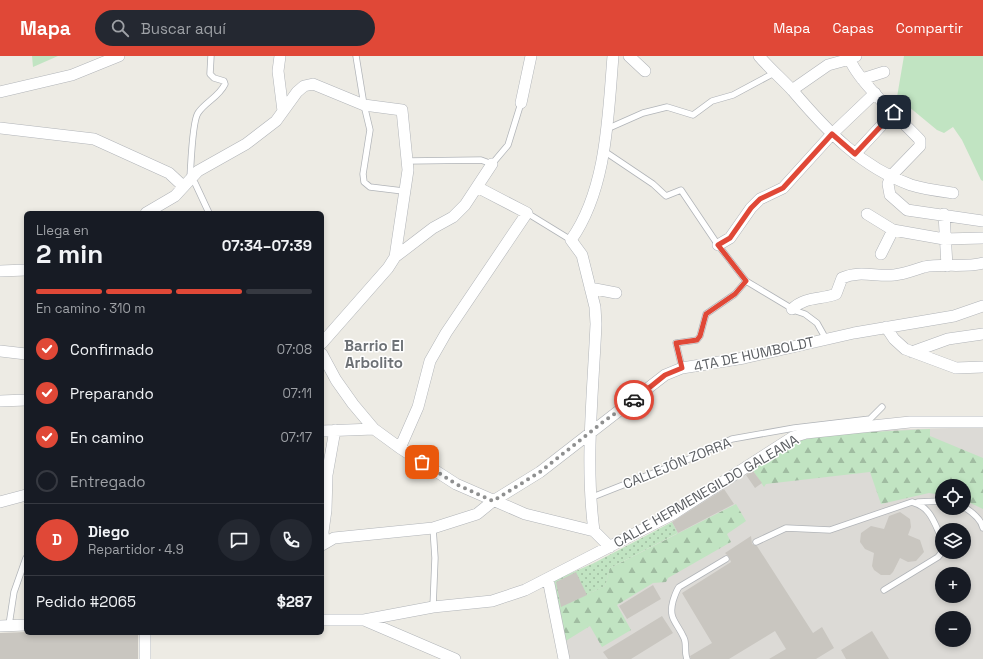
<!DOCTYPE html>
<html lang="es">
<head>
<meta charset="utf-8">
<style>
	body { margin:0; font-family:"Space Grotesk",sans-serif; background:#242831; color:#f1f3f6; height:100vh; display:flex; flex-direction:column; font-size:15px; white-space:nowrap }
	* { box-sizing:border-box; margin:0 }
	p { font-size:13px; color:#9ea1a6 }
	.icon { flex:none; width:22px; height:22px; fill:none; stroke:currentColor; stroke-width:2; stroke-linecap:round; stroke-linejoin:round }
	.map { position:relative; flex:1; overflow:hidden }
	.sheet { position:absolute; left:24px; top:155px; width:300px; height:424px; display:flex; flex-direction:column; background:#171b24; border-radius:6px; box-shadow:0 2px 6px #0003 }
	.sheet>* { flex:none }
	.controls { position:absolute; left:935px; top:423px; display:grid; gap:8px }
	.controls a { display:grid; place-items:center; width:36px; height:36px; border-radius:50%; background:#171b24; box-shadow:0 2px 6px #0003; font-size:20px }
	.pin { position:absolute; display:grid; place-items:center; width:34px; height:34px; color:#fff; margin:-17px; border-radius:8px; box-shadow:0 2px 6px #0006 }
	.courier { position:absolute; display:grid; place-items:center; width:40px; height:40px; margin:-20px; border:3px solid #e04837; border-radius:50%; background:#fff; color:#222; box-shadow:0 1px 5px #0007 }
	.headline em { font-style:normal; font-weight:700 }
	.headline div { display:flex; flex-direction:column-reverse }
	.headline { display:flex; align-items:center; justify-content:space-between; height:68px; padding:0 12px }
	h1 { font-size:26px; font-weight:700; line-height:30px }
	.bar { display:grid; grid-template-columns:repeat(4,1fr); gap:6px 4px; align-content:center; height:48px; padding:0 12px }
	.bar i { height:5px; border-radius:3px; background:#363941 }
	.bar .on { background:#e04837 }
	.bar p { grid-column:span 4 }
	.line { display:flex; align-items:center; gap:10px; padding:0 12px; border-top:1px solid #363941 }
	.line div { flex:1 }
	.round { display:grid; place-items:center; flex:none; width:42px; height:42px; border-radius:21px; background:#242831 }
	ol { padding:0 12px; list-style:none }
	li { display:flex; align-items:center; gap:12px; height:44px }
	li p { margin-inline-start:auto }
	li .icon { padding:4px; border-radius:50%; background:#e04837; color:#fff; stroke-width:4 }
	li:last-child { color:#9ea1a6 }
	li i { width:22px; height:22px; border:2px solid #363941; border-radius:50% }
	header { display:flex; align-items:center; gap:24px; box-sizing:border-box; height:56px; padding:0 20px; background:#e04837; color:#fff }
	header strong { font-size:19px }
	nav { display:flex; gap:22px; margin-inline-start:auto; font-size:14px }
	.search { width:280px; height:36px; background:#242831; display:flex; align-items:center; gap:10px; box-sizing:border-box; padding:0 14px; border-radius:22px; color:#9ea1a6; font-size:15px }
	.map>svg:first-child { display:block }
	.industrial { fill:#dcdad6; fill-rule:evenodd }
	.green { fill:#c1e4c2 }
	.forest { fill:url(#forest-firs) }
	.park { fill:url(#park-dots) }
	.building { fill:#c9c6c0 }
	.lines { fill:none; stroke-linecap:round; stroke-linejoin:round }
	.service-casing { stroke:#b1b4b8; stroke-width:7 }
	.minor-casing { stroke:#b1b4b8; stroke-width:12 }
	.service { stroke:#fff; stroke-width:5.5 }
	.minor { stroke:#fff; stroke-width:11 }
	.done { stroke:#8f9090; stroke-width:4; stroke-dasharray:0 7.2 }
	.route { stroke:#e04837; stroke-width:5 }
	.labels { text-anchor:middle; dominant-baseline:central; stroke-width:3; stroke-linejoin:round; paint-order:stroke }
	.street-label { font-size:14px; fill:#5c5f63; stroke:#fff }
	.neighbourhood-label { font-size:15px; font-weight:bold; fill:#6d7175; stroke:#fff }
</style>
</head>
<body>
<header>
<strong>Mapa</strong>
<div class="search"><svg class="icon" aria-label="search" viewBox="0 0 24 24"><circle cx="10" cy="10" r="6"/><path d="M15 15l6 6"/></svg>Buscar aquí</div>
<nav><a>Mapa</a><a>Capas</a><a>Compartir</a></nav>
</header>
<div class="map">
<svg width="983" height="603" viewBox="0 0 983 603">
	<defs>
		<pattern id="forest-firs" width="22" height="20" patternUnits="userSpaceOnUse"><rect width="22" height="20" fill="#c1e4c2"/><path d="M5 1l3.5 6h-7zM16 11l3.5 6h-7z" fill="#a0bca1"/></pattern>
		<pattern id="park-dots" width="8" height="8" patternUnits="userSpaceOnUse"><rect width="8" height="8" fill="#c1e4c2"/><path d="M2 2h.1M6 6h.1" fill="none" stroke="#a0bca1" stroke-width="1.8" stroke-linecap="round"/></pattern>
	</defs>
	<rect width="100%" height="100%" fill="#edebe4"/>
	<path class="industrial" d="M 983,371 L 983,603 L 567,603 L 558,552 L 610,512 L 678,477 L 672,466 L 752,413 L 880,374 ZM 942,430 L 964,430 L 964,452 L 942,452 ZM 942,474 L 964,474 L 964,496 L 942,496 ZM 942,518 L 964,518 L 964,540 L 942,540 ZM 942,562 L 964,562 L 964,584 L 942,584 Z"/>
	<path class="green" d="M 32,0 L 58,0 L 33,11 Z
		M 904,0 L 983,0 L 983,125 L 981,124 L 962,84 L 953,71 L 944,77 L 937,74 L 897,41 Z"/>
	<path class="forest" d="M 930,373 L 930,380 L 983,402 L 983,453 L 964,444 L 964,430 L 942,430 L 942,439 L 929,437 L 881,448 L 870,416 L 766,428 L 764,431 L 752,413 L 796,385 L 832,378 Z
		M 736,448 L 746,465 L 727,478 L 731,486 L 668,522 L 666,526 L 653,527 L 617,549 L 631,574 L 602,591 L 590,570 L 564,586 L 558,552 L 605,530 L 610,512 Z"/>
	<path class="park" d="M 672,466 L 678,477 L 610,512 L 605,530 L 558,552 L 553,525 L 594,507 Z"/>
	<path class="building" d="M 753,415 L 762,427 L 755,432 L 746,419 Z
		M 724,433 L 734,448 L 678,477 L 672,466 Z
		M 900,456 L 910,463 L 911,471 L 908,479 L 920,484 L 924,496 L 916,505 L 908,506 L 900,502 L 893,516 L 890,519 L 881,519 L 874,514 L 872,510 L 874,497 L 865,493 L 860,486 L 861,477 L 871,470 L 884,473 L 889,460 Z
		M 751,480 L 752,488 L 757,490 L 813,577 L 822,571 L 834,592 L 816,603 L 769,603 L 786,593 L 775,575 L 729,603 L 691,603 L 690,600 L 712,587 L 682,537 L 731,506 L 729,501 L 725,497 Z
		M 576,516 L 587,539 L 561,551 L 556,526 Z
		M 653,529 L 661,543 L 627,563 L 619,550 Z
		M 662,560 L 673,577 L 631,603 L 608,603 L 603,596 Z
		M 872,575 L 889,603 L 846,603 L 841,594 Z
		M 26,576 L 138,577 L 138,603 L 0,603 L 0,577 Z"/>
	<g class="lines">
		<defs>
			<path id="service" d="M 356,0 L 364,49 L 370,74 L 363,118 L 364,126 L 370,131 L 403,135
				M 609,72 L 643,57 L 667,51 L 693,59 L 712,45 L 733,39 L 774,17
				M 604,95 L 653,128 L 666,140 L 681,134 L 718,189 L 746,225 L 796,255 L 805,258 L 817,267 L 826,283
				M 408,105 L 481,104 L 492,108 L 508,89 L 521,47
				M 209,157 L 195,127 L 190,122 C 191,109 192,66 198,57 C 205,46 219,41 225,28 L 224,25 L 214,22 L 210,18 L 211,0
				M 527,157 L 571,184
				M 682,312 L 676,287 L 697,284 L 700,280 L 706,258 L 735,238 L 746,225
				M 590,442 L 689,403 L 732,383 L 794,372 L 870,363 L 882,351
				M 918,446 L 942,445
				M 964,451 C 972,456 981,463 983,472
				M 433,472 L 435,502 L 433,551
				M 756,486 L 786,472 L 830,474 L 912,446 C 931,451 934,467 942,483
				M 884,534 L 938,501 L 942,496
				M 9,569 L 14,536 L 26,502
				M 687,603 C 684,596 687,588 684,582 C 677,566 668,563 673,545 C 675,539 676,535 679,531 L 726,503"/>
			<path id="minor" d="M 280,0 L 278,15 L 283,55
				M 629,0 L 645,15
				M 759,0 C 770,13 782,23 793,35 C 827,75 861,111 911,129 C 924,133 939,135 953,137
				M 850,3 C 855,22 904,67 920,84 L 920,90 L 891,120 L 888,128 L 890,139 L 907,154 L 983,165
				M 862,23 L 884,16
				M 792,34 L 828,9 L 850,3 L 856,0
				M 0,36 L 72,19 L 119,0
				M 521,47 L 531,0
				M 0,72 L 94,83 L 169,117 L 183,130
				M 855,98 L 894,56
				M 146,157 L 175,140 L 198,115 L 246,88 L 276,65 L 297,36 L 304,30 L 313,28 L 364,49 L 402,54 L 408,114 L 395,201
				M 867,158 L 893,174 L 944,183 L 983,182
				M 944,158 L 947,210
				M 718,189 L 730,182 L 751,152 L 760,143 L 783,132 L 832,78 L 875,37
				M 881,198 L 893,174
				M 0,215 L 26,214
				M 590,232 L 616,237
				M 792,253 C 806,240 820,244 836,238 L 842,222 C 859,214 877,221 894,219 C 905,218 914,214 924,211 C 943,207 964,212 983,207
				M 886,271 L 894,283 L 905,293 L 956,312 L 983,311
				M 322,287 L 388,212 L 395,201 L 433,172 L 453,161 L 465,149 L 492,108
				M 0,295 L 26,298
				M 912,296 L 948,283 L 983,278
				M 322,298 L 336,324 L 353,348 L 374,373 L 400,392 L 456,428 L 525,458 L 594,475 L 610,491
				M 0,345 L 26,344
				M 322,375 L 374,373
				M 400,392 L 418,351 L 430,305 L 446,277 L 527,157 L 477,131
				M 0,446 L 26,439
				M 594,475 C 585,407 593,337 596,268 L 595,251 L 582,199 L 571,184 C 607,133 608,60 613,0
				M 324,487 L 323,476 L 326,454 L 327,419 L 335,374
				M 322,489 L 334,482 L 433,472 L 477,458 L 493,445 L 540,416 L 665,319 L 682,312 L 744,302 L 854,277 L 954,260 L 983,250
				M 548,523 L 564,603
				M 322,564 L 364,564 L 433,551 L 492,545 L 525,534 L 673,458 L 793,381 L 806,377 L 910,366 L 983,366
				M 364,564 L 455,603
				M 0,570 L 26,569
				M 145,603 L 145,577"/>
		</defs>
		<use href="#service" class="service-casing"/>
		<use href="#minor" class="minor-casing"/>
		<use href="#service" class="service"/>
		<use href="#minor" class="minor"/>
	</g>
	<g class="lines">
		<path class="done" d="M 422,406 L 456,428 L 493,445 L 540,416 L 603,366 L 634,344"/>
		<path class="route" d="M 634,344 L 665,319 L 682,312 L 676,287 L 697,284 L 700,280 L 706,258 L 735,238 L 746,225 L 718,189 L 730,182 L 751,152 L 760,143 L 783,132 L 832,78 L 855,98 L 894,56"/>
	</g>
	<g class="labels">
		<g class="street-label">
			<text transform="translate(754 298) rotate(-12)">4TA DE HUMBOLDT</text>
			<text transform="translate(677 407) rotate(-22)">CALLEJÓN ZORRA</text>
			<text transform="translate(706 435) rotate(-30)">CALLE HERMENEGILDO GALEANA</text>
		</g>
		<g class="neighbourhood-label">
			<text x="374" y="289">Barrio El<tspan x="374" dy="17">Arbolito</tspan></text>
		</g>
	</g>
</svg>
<div class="controls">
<a><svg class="icon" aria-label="locate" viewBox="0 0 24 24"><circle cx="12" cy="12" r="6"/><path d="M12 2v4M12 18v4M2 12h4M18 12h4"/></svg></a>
<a><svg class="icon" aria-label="layers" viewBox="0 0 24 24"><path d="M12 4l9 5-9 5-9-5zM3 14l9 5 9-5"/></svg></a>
<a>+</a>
<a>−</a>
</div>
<div class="pin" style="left:422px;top:406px;background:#ea580c"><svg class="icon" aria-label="bag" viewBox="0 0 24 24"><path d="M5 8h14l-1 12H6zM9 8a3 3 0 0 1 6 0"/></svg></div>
<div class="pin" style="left:894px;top:56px;background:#1f2937"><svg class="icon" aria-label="home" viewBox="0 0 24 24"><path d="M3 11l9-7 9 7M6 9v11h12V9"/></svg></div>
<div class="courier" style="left:634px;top:344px"><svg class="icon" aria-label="car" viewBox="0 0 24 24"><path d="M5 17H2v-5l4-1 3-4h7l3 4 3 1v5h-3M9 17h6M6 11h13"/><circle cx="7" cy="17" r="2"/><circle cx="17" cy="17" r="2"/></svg></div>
<section class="sheet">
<div class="headline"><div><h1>2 min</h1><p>Llega en</p></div><em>07:34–07:39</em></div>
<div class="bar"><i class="on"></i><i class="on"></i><i class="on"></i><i></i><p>En camino · 310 m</p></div>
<ol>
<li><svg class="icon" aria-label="check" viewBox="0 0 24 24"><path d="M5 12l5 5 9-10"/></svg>Confirmado<p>07:08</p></li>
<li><svg class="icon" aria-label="check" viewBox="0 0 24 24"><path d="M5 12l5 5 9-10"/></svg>Preparando<p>07:11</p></li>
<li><svg class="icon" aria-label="check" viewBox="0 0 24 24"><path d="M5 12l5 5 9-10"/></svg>En camino<p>07:17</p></li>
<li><i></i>Entregado</li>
</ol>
<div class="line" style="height:72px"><b class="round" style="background:#e04837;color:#fff">D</b><div><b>Diego</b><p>Repartidor · 4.9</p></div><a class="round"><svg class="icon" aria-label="chat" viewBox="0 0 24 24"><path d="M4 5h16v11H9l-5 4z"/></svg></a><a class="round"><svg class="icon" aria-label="phone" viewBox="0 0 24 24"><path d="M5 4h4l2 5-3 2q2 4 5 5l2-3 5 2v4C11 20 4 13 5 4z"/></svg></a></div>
<div class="line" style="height:52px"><div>Pedido #2065</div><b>$287</b></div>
</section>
</div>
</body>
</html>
